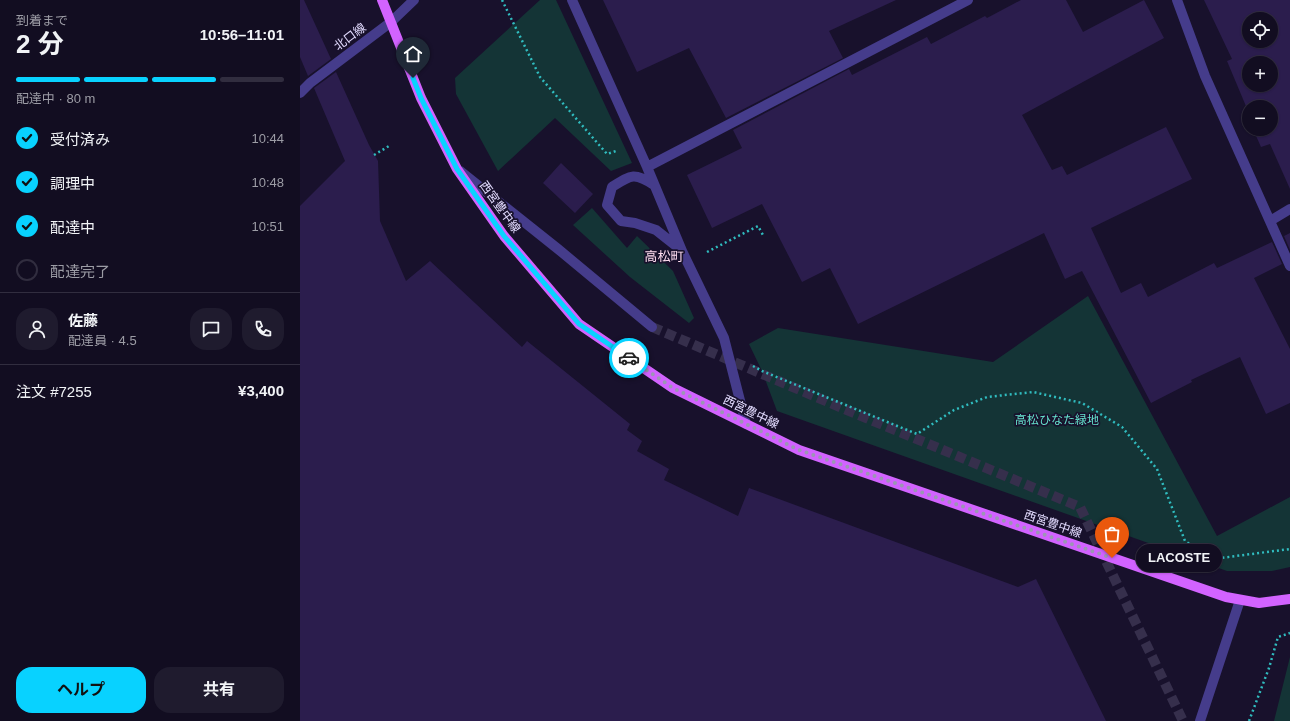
<!DOCTYPE html>
<html lang="ja">
<head>
<meta charset="utf-8">
<style>
	body { margin:0; font-family:Arial,"Noto Sans JP",sans-serif; background:#1f1b2e; color:#f1f3f6; height:100vh; display:flex; flex-direction:column; font-size:15px; white-space:nowrap }
	* { box-sizing:border-box; margin:0 }
	p { font-size:13px; color:#9c9ca5 }
	.icon { flex:none; width:22px; height:22px; fill:none; stroke:currentColor; stroke-width:2; stroke-linecap:round; stroke-linejoin:round }
	.map { position:relative; flex:1; overflow:hidden }
	.panel { display:flex; flex-direction:column; background:#120d21; width:300px }
	.panel>* { flex:none }
	.buttons { position:absolute; left:942px; top:12px; display:grid; gap:8px }
	.buttons a { display:grid; place-items:center; width:36px; height:36px; border-radius:50%; background:#120d21; box-shadow:0 1px 3px #0004,0 0 0 1px #312d3f; font-size:20px }
	.pin { position:absolute; display:grid; place-items:center; width:34px; height:34px; color:#fff; margin:-41px -17px; border-radius:50% 50% 50% 0; rotate:-45deg; box-shadow:0 0 4px #0007 }
	.pin .icon { rotate:45deg }
	.courier { position:absolute; display:grid; place-items:center; width:40px; height:40px; margin:-20px; border:3px solid #08d2ff; border-radius:50%; background:#fff; color:#222; box-shadow:0 1px 5px #0007 }
	.bubble { position:absolute; height:28px; border-radius:14px; background:#120d21; box-shadow:0 1px 3px #0004,0 0 0 1px #312d3f; font-size:13px; font-weight:700; line-height:28px; text-align:center }
	.summary em { font-style:normal; font-weight:700 }
	.summary div { display:flex; flex-direction:column-reverse }
	.summary { display:flex; align-items:center; justify-content:space-between; height:68px; padding:0 16px }
	h1 { font-size:26px; font-weight:700; line-height:30px }
	.bar { display:grid; grid-template-columns:repeat(4,1fr); gap:6px 4px; align-content:center; height:48px; padding:0 16px }
	.bar i { height:5px; border-radius:3px; background:#312d3f }
	.bar .selected { background:#08d2ff }
	.bar p { grid-column:span 4 }
	.line { display:flex; align-items:center; gap:10px; padding:0 16px; border-top:1px solid #312d3f }
	.line div { flex:1 }
	.round { display:grid; place-items:center; flex:none; width:42px; height:42px; border-radius:16px; background:#1f1b2e }
	ol { padding:0 16px; list-style:none }
	li { display:flex; align-items:center; gap:12px; height:44px }
	li p { margin-inline-start:auto }
	li .icon { padding:4px; border-radius:50%; background:#08d2ff; color:#111; stroke-width:4 }
	li:last-child { color:#9c9ca5 }
	li i { width:22px; height:22px; border:2px solid #312d3f; border-radius:50% }
	.cta { display:flex; gap:8px; margin-top:auto; padding:8px 16px }
	.cta a { flex:1; height:46px; border-radius:16px; background:#08d2ff; color:#111; font-size:16px; font-weight:700; line-height:46px; text-align:center }
	.cta a+a { background:#1f1b2e; color:#f1f3f6 }
	main { display:flex; flex:1; min-height:0 }
	.map>svg:first-child { display:block }
	.green { fill:#143436 }
	.building { fill:#2b1d4d; fill-rule:evenodd }
	.lines { fill:none; stroke-linecap:round; stroke-linejoin:round }
	.minor-tunnel { stroke:#362f4c; stroke-width:10; stroke-dasharray:10 5; stroke-linecap:butt }
	.path { stroke:#30bcbf; stroke-width:2.5; stroke-dasharray:2 3; stroke-linecap:butt }
	.minor { stroke:#453c8b; stroke-width:10 }
	.major { stroke:#d263ff; stroke-width:10 }
	.done { stroke:#9c95b5; stroke-width:4; stroke-dasharray:0 7.2 }
	.route { stroke:#08d2ff; stroke-width:5 }
	.labels { text-anchor:middle; dominant-baseline:central; stroke-width:3.5; stroke-linejoin:round; paint-order:stroke }
	.street-label { font-size:12px; fill:#e3dcff; stroke:#18112c }
	.park-label { font-size:12px; fill:#65e2cd; stroke:#18112c }
	.neighbourhood-label { font-size:13px; fill:#ffdef0; stroke:#18112c }
</style>
</head>
<body>
<main>
<section class="panel">
<div class="summary"><div><h1>2 分</h1><p>到着まで</p></div><em>10:56–11:01</em></div>
<div class="bar"><i class="selected"></i><i class="selected"></i><i class="selected"></i><i></i><p>配達中 · 80 m</p></div>
<ol>
<li><svg class="icon" aria-label="check" viewBox="0 0 24 24"><path d="M5 12l5 5 9-10"/></svg>受付済み<p>10:44</p></li>
<li><svg class="icon" aria-label="check" viewBox="0 0 24 24"><path d="M5 12l5 5 9-10"/></svg>調理中<p>10:48</p></li>
<li><svg class="icon" aria-label="check" viewBox="0 0 24 24"><path d="M5 12l5 5 9-10"/></svg>配達中<p>10:51</p></li>
<li><i></i>配達完了</li>
</ol>
<div class="line" style="height:72px"><a class="round"><svg class="icon" aria-label="person" viewBox="0 0 24 24"><circle cx="12" cy="8" r="4"/><path d="M4 21q1-7 8-7t8 7"/></svg></a><div><b>佐藤</b><p>配達員 · 4.5</p></div><a class="round"><svg class="icon" aria-label="chat" viewBox="0 0 24 24"><path d="M4 5h16v11H9l-5 4z"/></svg></a><a class="round"><svg class="icon" aria-label="phone" viewBox="0 0 24 24"><path d="M5 4h4l2 5-3 2q2 4 5 5l2-3 5 2v4C11 20 4 13 5 4z"/></svg></a></div>
<div class="line" style="height:52px"><div>注文 #7255</div><b>¥3,400</b></div>
<div class="cta"><a>ヘルプ</a><a>共有</a></div>
</section>
<div class="map">
<svg width="990" height="721" viewBox="0 0 990 721">
	<rect width="100%" height="100%" fill="#18112c"/>
	<path class="green" d="M 240,0 L 256,0 L 332,163 L 311,171 L 255,118 L 198,171 L 156,94 L 155,78 Z
		M 292,208 L 327,248 L 337,236 L 373,271 L 394,318 L 389,323 L 330,277 L 273,225 Z
		M 788,296 L 917,536 L 990,497 L 990,567 L 972,571 L 927,571 L 477,411 L 462,371 L 449,344 L 478,328 L 693,362 Z
		M 990,657 L 990,721 L 974,721 Z"/>
	<path class="building" d="M 0,0 L 4,0 L 31,59 L 8,76 L 0,57 Z
		M 303,0 L 596,0 L 529,31 L 543,58 L 426,118 L 389,48 L 337,72 Z
		M 721,0 L 766,0 L 783,32 L 844,0 L 864,38 L 722,115 L 752,170 L 762,166 L 767,175 L 866,127 L 892,179 L 791,228 L 821,293 L 841,283 L 848,297 L 914,263 L 917,268 L 972,242 L 982,264 L 954,278 L 990,349 L 990,403 L 966,414 L 940,357 L 891,380 L 892,382 L 851,403 L 782,271 L 765,279 L 744,233 L 558,324 L 530,268 L 502,282 L 462,204 L 412,228 L 387,175 L 442,148 L 433,130 L 549,69 L 552,75 L 627,37 L 631,44 L 685,16 L 687,18 Z
		M 904,0 L 990,0 L 990,189 L 970,144 L 961,147 L 953,129 L 971,129 L 971,107 L 949,107 L 949,119 L 946,112 L 948,111 L 927,61 L 932,59 ZM 949,19 L 971,19 L 971,41 L 949,41 ZM 949,63 L 971,63 L 971,85 L 949,85 Z
		M 36,72 L 69,145 L 78,161 L 80,221 L 106,281 L 130,261 L 222,347 L 227,341 L 330,424 L 327,430 L 342,441 L 337,451 L 369,469 L 364,480 L 438,516 L 449,488 L 718,587 L 736,579 L 806,721 L 0,721 L 0,206 L 45,161 L 14,88 Z
		M 261,163 L 293,194 L 275,213 L 243,183 Z
		M 990,233 L 990,250 L 984,236 Z"/>
	<g class="lines">
		<path class="minor-tunnel" d="M 352,327 L 542,408 L 780,507 L 883,721"/>
		<path class="path" d="M 202,0 L 240,77 L 307,154 L 316,151
			M 74,155 L 89,146
			M 407,252 L 458,226 L 463,235
			M 453,366 L 462,371 L 617,434 L 654,410 L 687,397 L 733,392 L 782,403 L 822,427 L 857,469 L 885,541 L 913,559 L 990,549
			M 949,721 L 969,668 L 978,637 L 990,633"/>
		<path class="minor" d="M 272,0 L 347,167 L 382,251 L 424,338 L 446,424
			M 877,0 L 905,76 L 990,266
			M 0,93 L 10,83 L 91,22 L 114,0
			M 347,167 L 668,0
			M 160,171 L 258,249 L 352,327
			M 354,185 C 334,172 331,175 312,187 L 307,205 L 321,221 L 335,223 L 356,230 L 380,249
			M 970,221 L 990,209
			M 900,721 L 940,600"/>
		<path class="major" d="M 82,0 L 121,98 L 157,169 L 204,236 L 279,324 L 373,388 L 499,450 L 926,597 L 959,603 L 990,599"/>
	</g>
	<g class="lines">
		<path class="done" d="M 329,358 L 373,388 L 499,450 L 812,558"/>
		<path class="route" d="M 113,78 L 121,98 L 157,169 L 204,236 L 279,324 L 329,358"/>
	</g>
	<g class="labels">
		<g class="street-label">
			<text transform="translate(50 37) rotate(-37)">北口線</text>
			<text transform="translate(200 207) rotate(54)">西宮豊中線</text>
			<text transform="translate(451 412) rotate(26)">西宮豊中線</text>
			<text transform="translate(753 524) rotate(19)">西宮豊中線</text>
		</g>
		<g class="park-label">
			<text x="757" y="420">高松ひなた緑地</text>
		</g>
		<g class="neighbourhood-label">
			<text x="364" y="256">高松町</text>
		</g>
	</g>
</svg>
<div class="buttons">
<a><svg class="icon" aria-label="locate" viewBox="0 0 24 24"><circle cx="12" cy="12" r="6"/><path d="M12 2v4M12 18v4M2 12h4M18 12h4"/></svg></a>
<a>+</a>
<a>−</a>
</div>
<div class="pin" style="left:812px;top:558px;background:#ea580c"><svg class="icon" aria-label="bag" viewBox="0 0 24 24"><path d="M5 8h14l-1 12H6zM9 8a3 3 0 0 1 6 0"/></svg></div>
<div class="pin" style="left:113px;top:78px;background:#1f2937"><svg class="icon" aria-label="home" viewBox="0 0 24 24"><path d="M3 11l9-7 9 7M6 9v11h12V9"/></svg></div>
<div class="courier" style="left:329px;top:358px"><svg class="icon" aria-label="car" viewBox="0 0 24 24"><path d="M5 17H2v-5l4-1 3-4h7l3 4 3 1v5h-3M9 17h6M6 11h13"/><circle cx="7" cy="17" r="2"/><circle cx="17" cy="17" r="2"/></svg></div>
<div class="bubble" style="left:836px;top:544px;width:86px">LACOSTE</div>
</div>
</main>
</body>
</html>
